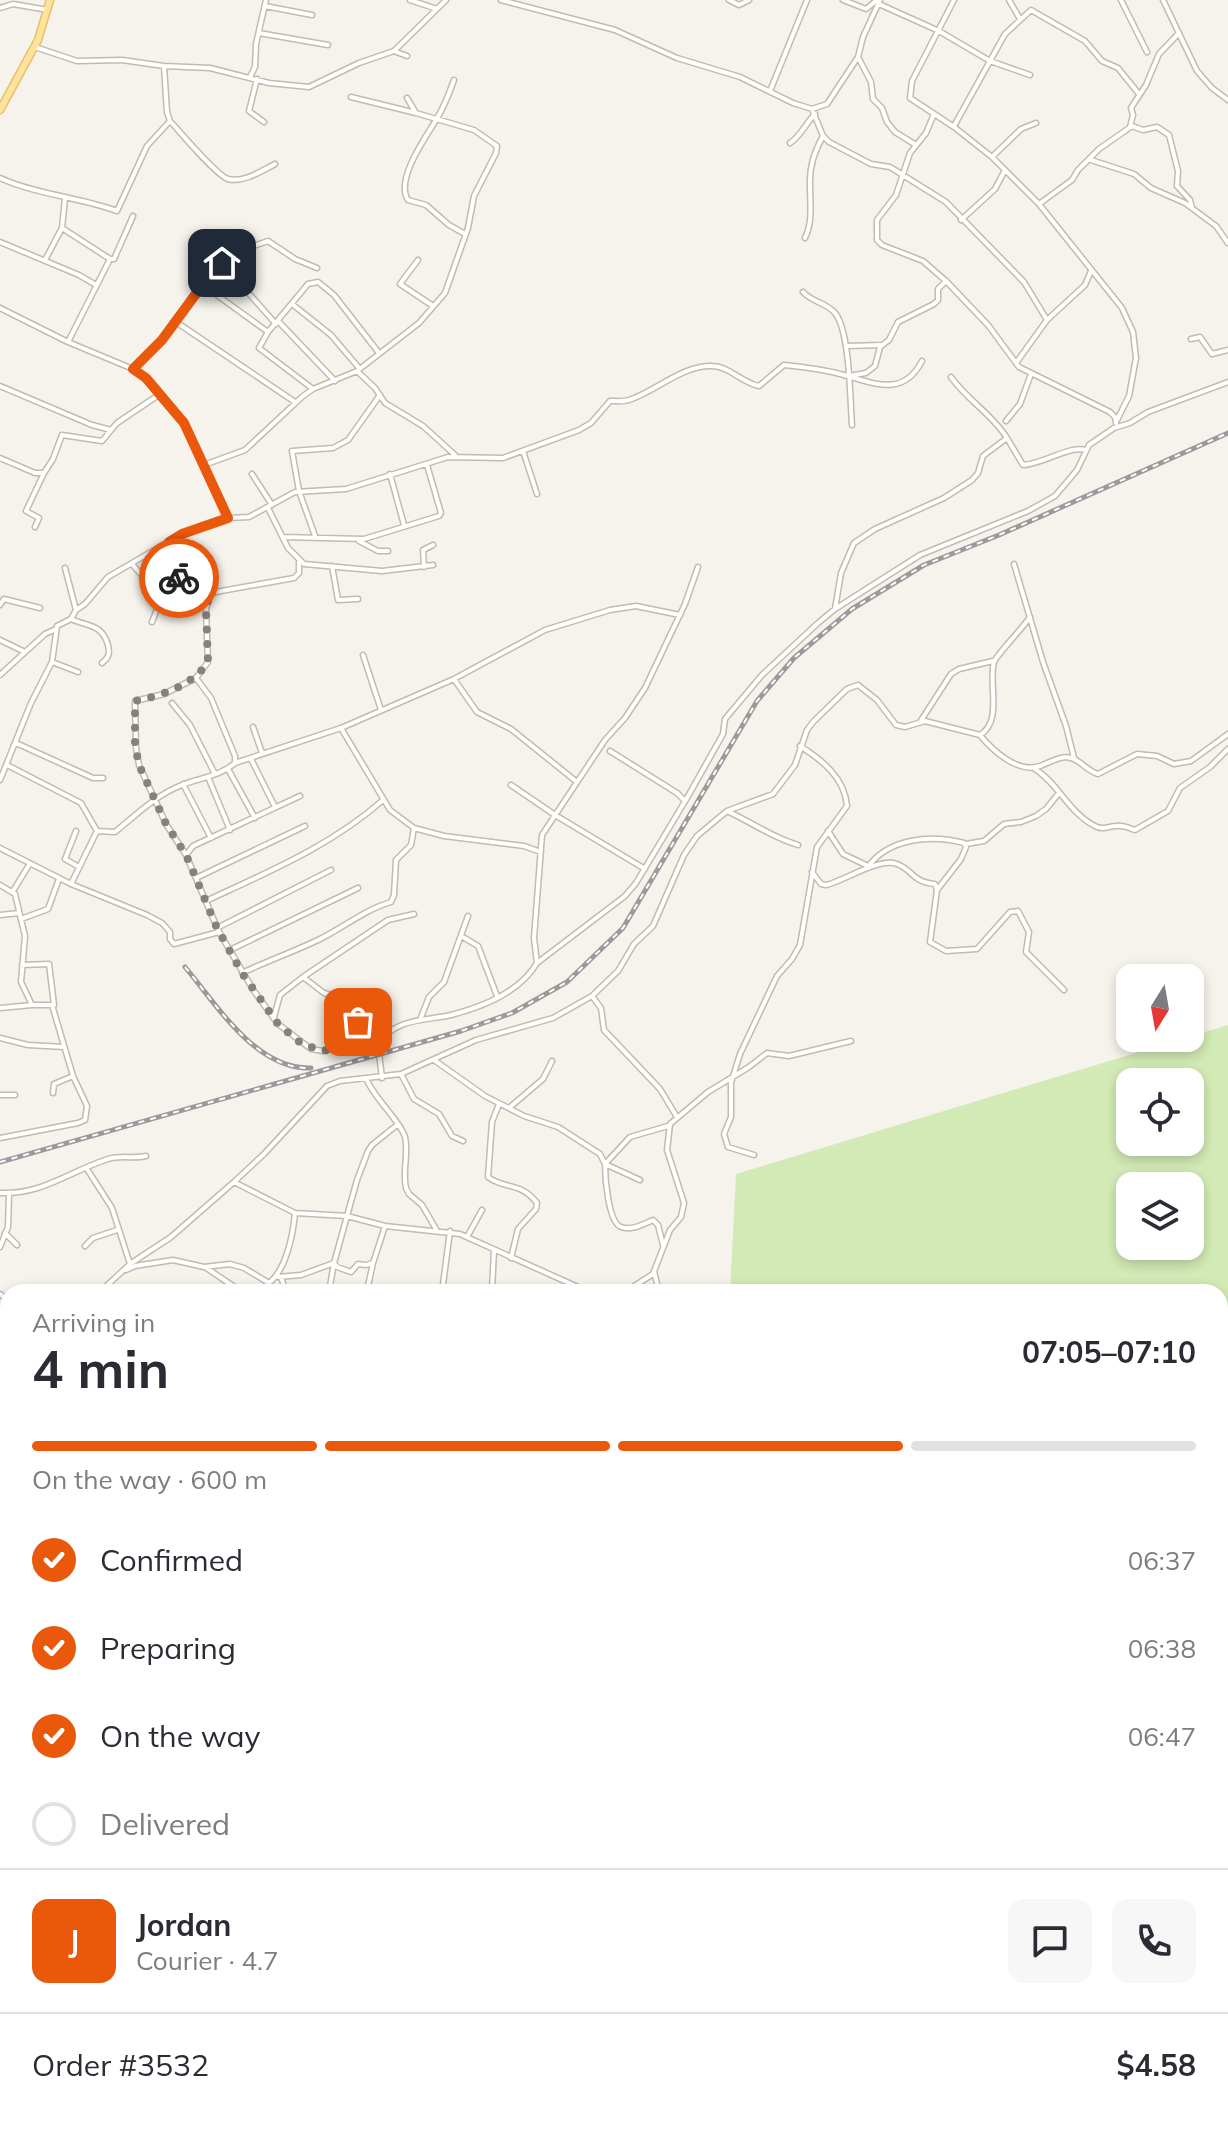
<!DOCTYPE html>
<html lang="en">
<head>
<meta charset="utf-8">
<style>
	body { margin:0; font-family:Mulish,sans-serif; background:#f7f7f7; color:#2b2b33; height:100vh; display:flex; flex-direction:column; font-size:30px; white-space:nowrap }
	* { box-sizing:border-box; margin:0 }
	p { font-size:26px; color:#7c7c81 }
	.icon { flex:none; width:44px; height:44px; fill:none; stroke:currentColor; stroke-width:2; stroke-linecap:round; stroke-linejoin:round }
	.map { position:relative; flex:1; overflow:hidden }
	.details { position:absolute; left:0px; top:1284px; width:1228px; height:850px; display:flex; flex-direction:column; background:#fff; border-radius:24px 24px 0 0; box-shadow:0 4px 12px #0003 }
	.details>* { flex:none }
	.needle { width:52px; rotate:191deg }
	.tools { position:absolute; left:1116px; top:964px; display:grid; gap:16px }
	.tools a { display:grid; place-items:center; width:88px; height:88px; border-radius:16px; background:#fff; box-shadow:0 4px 12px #0003; font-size:40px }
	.pin { position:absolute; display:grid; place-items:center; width:68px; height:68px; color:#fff; margin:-34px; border-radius:16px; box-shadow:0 4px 12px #0006 }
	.courier { position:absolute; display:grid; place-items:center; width:80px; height:80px; margin:-40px; border:6px solid #ea580c; border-radius:50%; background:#fff; color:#222; box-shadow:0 2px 10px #0007 }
	.overview em { font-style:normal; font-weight:700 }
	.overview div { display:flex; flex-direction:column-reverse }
	.overview { display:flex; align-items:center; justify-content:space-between; height:136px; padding:0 32px }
	h1 { font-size:52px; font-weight:700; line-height:60px }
	.bar { display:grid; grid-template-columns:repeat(4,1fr); gap:12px 8px; align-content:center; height:96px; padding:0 32px }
	.bar i { height:10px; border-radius:6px; background:#e1e1e2 }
	.bar .on { background:#ea580c }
	.bar p { grid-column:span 4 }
	.line { display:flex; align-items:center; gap:20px; padding:0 32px; border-top:2px solid #e1e1e2 }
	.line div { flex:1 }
	.round { display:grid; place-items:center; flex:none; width:84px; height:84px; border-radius:16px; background:#f7f7f7 }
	ol { padding:0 32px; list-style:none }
	li { display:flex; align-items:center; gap:24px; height:88px }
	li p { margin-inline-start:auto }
	li .icon { padding:8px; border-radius:50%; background:#ea580c; color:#fff; stroke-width:4 }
	li:last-child { color:#7c7c81 }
	li i { width:44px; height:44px; border:4px solid #e1e1e2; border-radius:50% }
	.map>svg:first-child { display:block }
	.green { fill:#d2eab5; fill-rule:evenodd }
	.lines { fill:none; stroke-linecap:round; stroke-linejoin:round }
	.minor-casing { stroke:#c2bbae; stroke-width:7 }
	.primary-casing { stroke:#e6c16a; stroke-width:9 }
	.minor { stroke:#fff; stroke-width:4 }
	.primary { stroke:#ffe39c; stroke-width:6 }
	.rail-casing { stroke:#9a9a9a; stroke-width:5 }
	.rail { stroke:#fff; stroke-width:2; stroke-dasharray:6; stroke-linecap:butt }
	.done { stroke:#878178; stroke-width:8; stroke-dasharray:0 14.4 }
	.route { stroke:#ea580c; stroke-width:10 }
</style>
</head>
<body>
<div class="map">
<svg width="1228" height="2133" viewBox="0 0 1228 2133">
	<rect width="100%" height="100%" fill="#f6f3ec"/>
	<path class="green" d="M 1228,1025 L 1228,2133 L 687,2133 L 687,2126 L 1220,2126 L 1220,1292 L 730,1292 L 736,1174 ZM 1130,1082 L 1190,1082 L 1190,1142 L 1130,1142 ZM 1130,1186 L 1190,1186 L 1190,1246 L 1130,1246 Z"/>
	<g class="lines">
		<defs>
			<path id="minor" d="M 410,0 L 437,9
				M 501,0 L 615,30 L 677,58 L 740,77 L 793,103 L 812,109 L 827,104 L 858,57
				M 729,0 L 739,5 L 749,0
				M 843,0 L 866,9 L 877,0
				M 880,0 L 863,37 L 858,57 L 871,82 L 873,99 L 882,108 L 887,122 L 895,132 L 916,145
				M 954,0 L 912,81 L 910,98 L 954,127 L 992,157 L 1039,204 L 1122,308 L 1133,332 L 1136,358 L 1129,396 L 1116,422
				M 1009,0 L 1020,19
				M 1121,0 L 1147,52
				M 1163,0 L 1197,71 L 1212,88 L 1228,100
				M 879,4 L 939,31 L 990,61 L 1030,75
				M 265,6 L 312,15
				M 0,8 L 13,4 L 48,10
				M 259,33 L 328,45
				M 35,47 L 77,61 L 122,60 L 164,66 L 210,68 L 269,83 L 309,87 L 359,63 L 394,51 L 446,0
				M 394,51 L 407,56
				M 164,66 L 167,112 L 170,121 C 180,132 217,176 228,179 C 244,183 261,171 275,164
				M 250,77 L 255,67 L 256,44 L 266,0
				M 257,79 L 249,111 L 264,122
				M 454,80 C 449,94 443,109 436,120 C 425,138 395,180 408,200 L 426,205 L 449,225 L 465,234
				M 770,91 L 807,0
				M 351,97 L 416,113
				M 812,109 L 823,136 L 829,142 L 871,164 L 890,167 L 946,202 L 1024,282 L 1047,320
				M 934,114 L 926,133 L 910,153 L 896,195 L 877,220 L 877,240 L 882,245 L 923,261 L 946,281 L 988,325 L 1019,367 L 1110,412 L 1115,417 L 1116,423
				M 954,126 L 1005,34 L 1031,10 L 1085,41 L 1102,61 L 1118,68 L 1139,94
				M 1130,127 L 1133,115 L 1131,108 L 1146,85 L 1159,54 L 1179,33
				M 790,143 C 800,137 806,123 815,114
				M 992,157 L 1021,129 L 1036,123
				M 1091,160 L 1134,174 L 1151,188 L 1185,203 L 1216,226 L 1228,243
				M 0,178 C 38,195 79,197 117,211 L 147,146 L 170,121
				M 1039,204 L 1072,180 L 1078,170 L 1099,149 L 1132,126 L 1143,130 L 1157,127 L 1169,135 L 1178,171 L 1177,186 L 1190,200 L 1192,208
				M 961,220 L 995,189 L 1005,170
				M 62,228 L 110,259 L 114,259 L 133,216
				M 805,238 C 813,221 810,205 810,186 C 809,167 814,153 823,136
				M 0,242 L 79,275 L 96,285
				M 45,260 L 62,228 L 65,198
				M 418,260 L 400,284 L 433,306
				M 220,268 L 243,287 L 276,324
				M 203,285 L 268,332
				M 803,292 C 812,302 827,303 835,313 C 850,331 850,400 852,425
				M 292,304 L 331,335 L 359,368
				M 0,308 L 68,342 L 133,369 L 146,378 L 184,423 L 228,518 L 249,517 L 295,492 L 346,489 L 448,457 L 503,458 L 579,430 L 591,423 L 610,401 C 616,401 623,402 629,400 C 656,391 683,365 712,366 C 729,366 742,383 759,386 L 784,365 C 803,367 822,369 840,374 C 870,381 902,400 922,361
				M 278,321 L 335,381
				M 176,322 L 295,402
				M 1191,339 L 1200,337 L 1212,354 L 1228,350
				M 68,342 L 110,259
				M 847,346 L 882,345
				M 1016,363 L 1047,320 L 1085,285 L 1091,271
				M 133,369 L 162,340 L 228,255 L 268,241 L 295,259 L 317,268
				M 357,371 L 375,388 L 385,403 L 423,426 L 455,455
				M 849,376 L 866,373 L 875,366 L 880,347 L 889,340 L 898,322 L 934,304 L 938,300 L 938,289 L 946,281
				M 0,386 L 92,425 L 111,430
				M 313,389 L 259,348 L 268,332 L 308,284 L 318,282 L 334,295 L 379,353
				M 1006,421 L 1020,404 L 1031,374
				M 1007,438 L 1023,465 C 1043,464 1070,445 1086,450
				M 523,451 L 537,494
				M 0,458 L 35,473 L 44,473 L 53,459 L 62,435 L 102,441 L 117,423 L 160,394
				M 204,465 L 245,450 L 303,396 L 313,389 L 357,371 L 419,323 L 445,293 L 468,228 L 474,196 L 496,153 L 497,146 L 474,130 L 416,113 L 407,98
				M 252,474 L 272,505
				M 390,474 L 404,525
				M 268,508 L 288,548 L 304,564 L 382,571 L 433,565
				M 35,527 L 39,518 L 26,511 L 44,473
				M 315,536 L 299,491 L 292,451 L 333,448 L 348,440 L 380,395
				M 283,537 L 364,539 L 439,516 L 441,513 L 427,465
				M 359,541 L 378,551 L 388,551
				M 132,564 L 163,600
				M 1014,564 L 1043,662 L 1066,726 L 1074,758
				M 332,566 L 338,600 L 358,599
				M 424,567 L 423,550 L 433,545
				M 65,568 L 76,610
				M 210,593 L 294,578 L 299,573 L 299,561
				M 0,605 L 4,599 L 40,608
				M 835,609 L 841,573 L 854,543 L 875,529 L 944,498 L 972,480 L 978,473 L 983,456 L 1007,438 C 992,414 967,400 951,377
				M 71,619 C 89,627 102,624 108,645 C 110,654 109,657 102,663
				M 152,622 L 157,609 L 177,576
				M 0,640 L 25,652
				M 363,655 L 381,710
				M 52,662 L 78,672
				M 0,675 L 45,634 L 56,629
				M 196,678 L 164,694 L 135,701 L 136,748 L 139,765 L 166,824 L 186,855 L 219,932 L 254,991 L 278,1024 L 311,1049 L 323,1051 L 367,1040 L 378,1043
				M 454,679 L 477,712 L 511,729 L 577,782
				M 172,703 L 190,725 L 215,774
				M 920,722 L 951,674 L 959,669 L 993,661
				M 253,727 L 262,753
				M 980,735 C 992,750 1018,774 1040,766 C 1049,763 1060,755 1071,758 C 1080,760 1087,771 1098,774 L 1137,754 L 1157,756 L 1174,764 L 1191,761 L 1228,734
				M 16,743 L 93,778 L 103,778
				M 610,751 L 677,793 L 685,801
				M 251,759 L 275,807
				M 235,763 L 341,728
				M 7,765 L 81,803 L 97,831
				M 228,769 L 255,818
				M 1035,769 C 1059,784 1070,815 1097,827 C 1104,830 1109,826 1116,826 C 1123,825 1129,828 1135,830 L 1168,811 L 1180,788 L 1210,767 L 1228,749
				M 208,777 L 230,830
				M 0,780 L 31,703 L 52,662 L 57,626 L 71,619 L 76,610 L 85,604 L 108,577 L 182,534 L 228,518
				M 183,784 L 211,838
				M 511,785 L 555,815 L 645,869
				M 729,812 C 753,823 773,838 798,845
				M 76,831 L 65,859 L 79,867
				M 828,831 L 843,854 L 868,866
				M 966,844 L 984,841 L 1004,824 L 1021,822 L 1036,816 L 1046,809 L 1059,793
				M 0,848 L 71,884 L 147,915 L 162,923 L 170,932 L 170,939 L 174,944 L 219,932
				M 541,852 L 524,846 L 444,836 L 414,828 L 390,810 L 341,728 L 454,679 L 545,630 L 610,610 L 636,606 L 680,615
				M 186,855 L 193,846 L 300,796
				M 867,868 C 888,838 931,834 964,843 L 966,847 L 961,859 L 937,890
				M 812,872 L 821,884 L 826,885 C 844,881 879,857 897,864 C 913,870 912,882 935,884 L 937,890 L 930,942 L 946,951 L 977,949 L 1010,912 L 1018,911 L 1029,932 L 1026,952 L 1064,990
				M 196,878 L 305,826
				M 71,884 L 97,831 L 115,832 C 136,815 156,795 182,785 C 200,778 220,776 235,763 L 235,756 L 211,698 L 196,678 L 208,662 L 206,609 L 210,593 L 180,579 L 169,542
				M 0,885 L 15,894 L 25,936 L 21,982 L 32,1005 L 52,1005 L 73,1076 L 87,1106 L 85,1120 L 78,1123 L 0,1138
				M 13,891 L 29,865
				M 206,901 C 268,872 331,846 383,800
				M 0,915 L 19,913
				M 21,919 L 48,909 L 59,879
				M 217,928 L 331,870
				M 461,936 L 478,946 L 497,996
				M 230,950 L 358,888
				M 537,963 L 534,938 L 542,835 L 605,740 L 625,718 L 645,688 L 685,604 L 698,567
				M 22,965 L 49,964 L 54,1005
				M 242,973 C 267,961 293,952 318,940 C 343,928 364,910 391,902 L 394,895 L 396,860 L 411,845 L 414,828
				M 303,977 L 324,993 L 357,1002 L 358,1033 L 344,1043
				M 592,996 L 601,1008 L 604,1030 L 660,1089 L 677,1117
				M 0,1008 L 32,1005
				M 274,1017 L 280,995 L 303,977 L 388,920 L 414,914
				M 420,1020 L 429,997 L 444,982 L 468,916
				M 0,1038 L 28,1045 L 64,1047
				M 434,1060 L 485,1096 L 524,1116 L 558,1127 L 600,1154 L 605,1164 L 640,1180
				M 401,1074 L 414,1099 L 439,1114 L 452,1136 L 463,1141
				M 366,1078 C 374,1099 400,1120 405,1137 C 409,1153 402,1171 406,1188 L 409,1194 L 422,1205 L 436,1229
				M 382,1078 L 378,1045 C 394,1018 424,1021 451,1015 C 482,1007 520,992 537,963 L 625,896 L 636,883 L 687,798 L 723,734 L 725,719 L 762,675 L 818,623 L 835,609 L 920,555 L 1028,511 L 1055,496 L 1077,470 L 1089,445 L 1114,428 L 1130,423 L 1148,412 L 1228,382
				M 53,1093 L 54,1084 L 73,1076
				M 0,1095 L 15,1095
				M 499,1104 L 492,1122 L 488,1177 C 505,1190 520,1181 537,1203 L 536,1209 L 518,1229 L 511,1258
				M 509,1108 L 543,1079 L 552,1061
				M 754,1155 L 728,1147 L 724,1134 L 731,1117 L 731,1083 L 740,1054 L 777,976 L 792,959 L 800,945 L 817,847 L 847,806 C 845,778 822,760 800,746
				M 87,1169 L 112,1208 L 130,1264
				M 234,1182 L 295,1213 L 347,1216 L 385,1226 L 460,1234 L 589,1292
				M 0,1193 C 42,1195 70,1171 108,1159 C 121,1155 134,1159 146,1156
				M 385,1226 L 373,1263 L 366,1265 L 358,1264 L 351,1272 L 337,1267 L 334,1263 L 357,1180 L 368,1151 L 372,1145 L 397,1125
				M 5,1233 L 17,1245
				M 467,1237 L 482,1210
				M 663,1245 L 658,1225 L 653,1220 C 644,1224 631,1231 621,1227 C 608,1222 605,1177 605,1164 L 630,1137 L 668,1126
				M 85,1246 L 93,1238 L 117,1230
				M 0,1247 L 8,1227 L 9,1194
				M 205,1267 L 242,1292
				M 126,1270 L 135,1266 L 173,1260 L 204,1267 L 230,1264 L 244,1268 L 269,1283 L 260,1292
				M 654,1271 L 659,1292
				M 278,1277 L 301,1275 L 334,1263 L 329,1292
				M 281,1277 L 286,1292
				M 269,1283 C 286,1270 293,1235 295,1213
				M 492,1290 L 494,1250
				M 100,1292 L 130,1264 L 171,1237 L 234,1182 L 264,1154 L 327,1086 L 340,1081 L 401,1074 L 476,1040 L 553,1018 L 592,996 L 618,971 L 634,944 L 653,926 L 684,855 L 697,836 L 727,811 L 773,794 L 795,765 L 807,730 L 813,722 L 847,689 L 858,685 L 877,700 L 896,725 L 905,727 L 925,721 L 980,735 C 1003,722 988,683 994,662 C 997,654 1023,628 1030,617
				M 371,1292 L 368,1286 L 373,1263
				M 442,1292 L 450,1231
				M 457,1292 L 486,1290 L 501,1292
				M 625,1292 L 653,1274 L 670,1230 L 681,1217 L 684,1203 L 667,1150 L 670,1124 L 708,1092 L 749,1067 L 767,1053 L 789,1056 L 851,1041
				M 0,1294 L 8,1300
				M 0,1340 L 8,1335
				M 0,1385 L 1,1386
				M 7,1391 L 8,1393
				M 0,1420 L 8,1416
				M 0,1495 L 8,1500
				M 0,1577 L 8,1571
				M 0,1637 L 8,1639
				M 0,1704 L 7,1708
				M 0,1827 L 8,1856
				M 0,1947 L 8,1952
				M 0,2058 L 8,2065
				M 0,2098 L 8,2092
				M 551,2126 L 556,2131 L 566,2133
				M 89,2133 L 99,2126
				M 426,2133 L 428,2126"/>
			<path id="primary" d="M 0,110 L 38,40 L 50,0"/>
		</defs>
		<use href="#minor" class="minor-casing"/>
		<use href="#primary" class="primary-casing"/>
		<use href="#minor" class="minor"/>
		<use href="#primary" class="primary"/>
		<defs>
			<path id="rail" d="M 185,967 C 217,1005 256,1070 311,1068
				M 0,1162 L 461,1031 L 512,1013 L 567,982 L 623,928 L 757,701 L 794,658 L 852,609 L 924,565 L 999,535 L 1228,433"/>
		</defs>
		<use href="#rail" class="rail-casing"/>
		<use href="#rail" class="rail"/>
	</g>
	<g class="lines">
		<path class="done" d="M 179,578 L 189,586 L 210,593 L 206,609 L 208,662 C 192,686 163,695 135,701 L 135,745 L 139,765 L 166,824 L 186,855 L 217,928 L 242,973 L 278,1024 L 302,1044 L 323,1051 L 342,1045 L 356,1035 L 358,1022"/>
		<path class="route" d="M 179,578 L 169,542 L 182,534 L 228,518 L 184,423 L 146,378 L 133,369 L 162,340 L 195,295 L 222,263"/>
	</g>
</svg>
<div class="tools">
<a><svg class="needle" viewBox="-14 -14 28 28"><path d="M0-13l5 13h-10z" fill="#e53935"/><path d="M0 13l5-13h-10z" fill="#7c7c81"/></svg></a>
<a><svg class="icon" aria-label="locate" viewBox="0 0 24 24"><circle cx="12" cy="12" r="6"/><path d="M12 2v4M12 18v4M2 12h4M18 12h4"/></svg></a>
<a><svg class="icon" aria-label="layers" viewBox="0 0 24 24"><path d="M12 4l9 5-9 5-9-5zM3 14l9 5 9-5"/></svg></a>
</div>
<div class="pin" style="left:358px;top:1022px;background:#ea580c"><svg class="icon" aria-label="bag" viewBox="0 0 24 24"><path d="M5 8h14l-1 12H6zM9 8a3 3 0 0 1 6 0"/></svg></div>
<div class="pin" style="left:222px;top:263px;background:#1f2937"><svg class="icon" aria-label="home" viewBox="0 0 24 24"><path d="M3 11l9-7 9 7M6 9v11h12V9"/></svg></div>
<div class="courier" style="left:179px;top:578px"><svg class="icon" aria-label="bike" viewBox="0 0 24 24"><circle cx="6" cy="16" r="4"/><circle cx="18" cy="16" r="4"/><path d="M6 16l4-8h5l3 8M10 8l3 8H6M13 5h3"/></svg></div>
<section class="details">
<div class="overview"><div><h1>4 min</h1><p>Arriving in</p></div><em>07:05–07:10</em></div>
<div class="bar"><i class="on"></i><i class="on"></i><i class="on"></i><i></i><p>On the way · 600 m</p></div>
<ol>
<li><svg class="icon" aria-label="check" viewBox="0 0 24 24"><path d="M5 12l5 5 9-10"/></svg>Confirmed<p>06:37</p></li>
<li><svg class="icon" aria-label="check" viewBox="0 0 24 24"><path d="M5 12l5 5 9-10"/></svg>Preparing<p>06:38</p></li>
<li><svg class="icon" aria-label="check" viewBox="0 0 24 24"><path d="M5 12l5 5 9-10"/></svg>On the way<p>06:47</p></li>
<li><i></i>Delivered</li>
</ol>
<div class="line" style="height:144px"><b class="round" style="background:#ea580c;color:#fff">J</b><div><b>Jordan</b><p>Courier · 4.7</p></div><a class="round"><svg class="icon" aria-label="chat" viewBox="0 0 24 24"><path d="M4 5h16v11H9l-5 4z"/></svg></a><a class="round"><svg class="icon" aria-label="phone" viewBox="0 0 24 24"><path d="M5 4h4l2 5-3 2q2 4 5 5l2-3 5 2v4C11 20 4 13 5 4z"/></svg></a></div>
<div class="line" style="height:104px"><div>Order #3532</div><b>$4.58</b></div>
</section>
</div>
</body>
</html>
